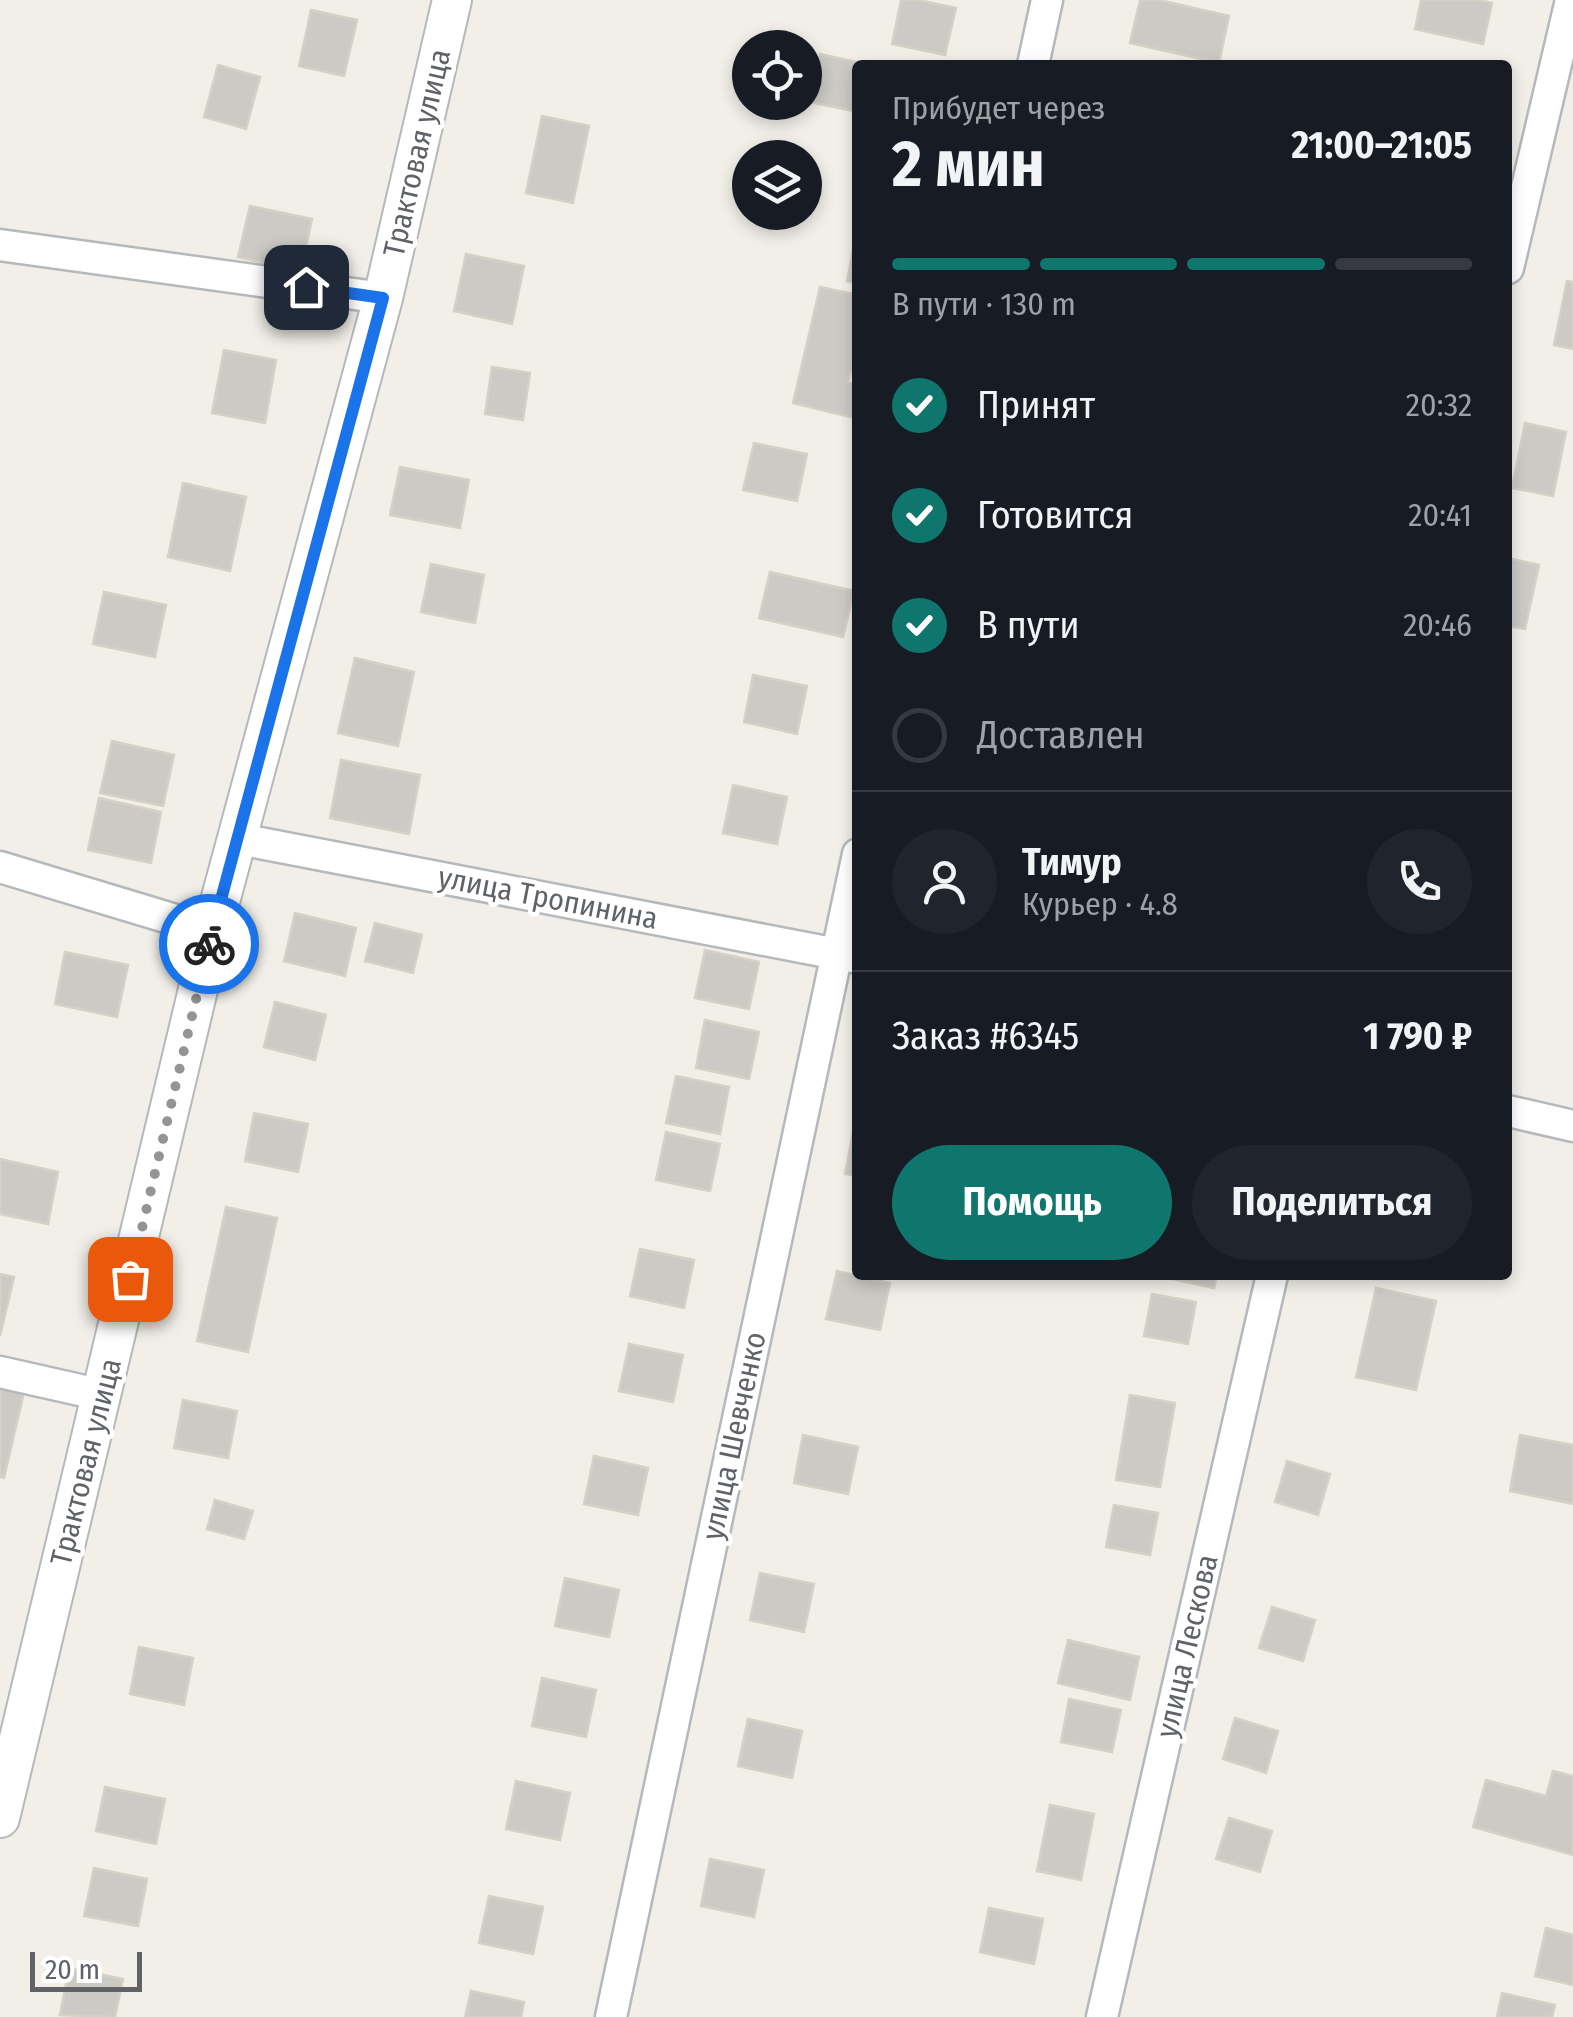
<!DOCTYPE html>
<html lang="ru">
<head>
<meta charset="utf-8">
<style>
	body { margin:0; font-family:"Fira Sans Condensed",sans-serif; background:#20242c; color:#f1f3f6; height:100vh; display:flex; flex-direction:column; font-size:38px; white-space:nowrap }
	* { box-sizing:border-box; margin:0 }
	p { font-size:32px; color:#9ea1a6 }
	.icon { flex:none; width:55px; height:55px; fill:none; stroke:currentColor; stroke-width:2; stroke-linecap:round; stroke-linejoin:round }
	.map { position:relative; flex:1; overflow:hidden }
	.drawer { position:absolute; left:852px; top:60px; width:660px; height:1220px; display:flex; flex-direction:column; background:#171b24; border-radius:10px; box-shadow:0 5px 15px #0003 }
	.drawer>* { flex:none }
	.tools { position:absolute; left:732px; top:30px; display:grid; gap:20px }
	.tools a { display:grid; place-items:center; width:90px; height:90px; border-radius:50%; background:#171b24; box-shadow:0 5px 15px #0003; font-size:50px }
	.scale { position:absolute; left:30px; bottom:25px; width:112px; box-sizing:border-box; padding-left:10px; border:5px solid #5f6368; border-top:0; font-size:28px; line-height:35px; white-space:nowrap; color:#5f6368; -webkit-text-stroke:8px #fff; paint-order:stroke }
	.pin { position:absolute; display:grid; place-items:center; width:85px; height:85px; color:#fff; margin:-42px; border-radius:20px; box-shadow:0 5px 15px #0006 }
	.courier { position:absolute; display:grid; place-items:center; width:100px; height:100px; margin:-50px; border:8px solid #1a73e8; border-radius:50%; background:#fff; color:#222; box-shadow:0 2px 12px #0007 }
	.head em { font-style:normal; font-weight:700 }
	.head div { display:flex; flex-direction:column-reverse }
	.head { display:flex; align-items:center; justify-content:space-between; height:170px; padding:0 40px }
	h1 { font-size:65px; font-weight:700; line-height:75px }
	.bar { display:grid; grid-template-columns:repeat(4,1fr); gap:15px 10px; align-content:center; height:120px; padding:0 40px }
	.bar i { height:12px; border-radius:8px; background:#363941 }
	.bar .selected { background:#0f766e }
	.bar p { grid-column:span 4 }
	.line { display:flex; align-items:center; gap:25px; padding:0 40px; border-top:2px solid #363941 }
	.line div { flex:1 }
	.round { display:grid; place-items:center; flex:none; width:105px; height:105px; border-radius:52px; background:#20242c }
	ol { padding:0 40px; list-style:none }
	li { display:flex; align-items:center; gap:30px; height:110px }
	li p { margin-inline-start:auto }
	li .icon { padding:10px; border-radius:50%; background:#0f766e; color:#fff; stroke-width:4 }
	li:last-child { color:#9ea1a6 }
	li i { width:55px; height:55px; border:5px solid #363941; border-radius:50% }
	.cta { display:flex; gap:20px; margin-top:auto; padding:20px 40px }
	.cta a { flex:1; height:115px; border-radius:60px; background:#0f766e; color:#fff; font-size:40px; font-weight:700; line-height:115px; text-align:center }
	.cta a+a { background:#20242c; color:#f1f3f6 }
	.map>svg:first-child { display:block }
	.building { fill:#cccac5; stroke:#d6d1c6; stroke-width:2.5 }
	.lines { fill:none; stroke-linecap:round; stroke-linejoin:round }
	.minor-casing { stroke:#b5b8bc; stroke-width:35 }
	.tertiary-casing { stroke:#b5b8bc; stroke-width:42 }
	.minor { stroke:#fff; stroke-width:30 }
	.tertiary { stroke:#fff; stroke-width:38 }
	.done { stroke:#929495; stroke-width:10; stroke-dasharray:0 18 }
	.route { stroke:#1a73e8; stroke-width:12 }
	.labels { text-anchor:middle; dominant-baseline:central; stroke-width:9; stroke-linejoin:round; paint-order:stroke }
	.street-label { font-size:30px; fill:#5f6368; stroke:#fff }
</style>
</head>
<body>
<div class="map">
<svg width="1573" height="2017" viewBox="0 0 1573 2017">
	<rect width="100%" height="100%" fill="#f1efe8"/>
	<path class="building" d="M 901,0 L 918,0 L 956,8 L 945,55 L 892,44 Z
		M 1140,0 L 1159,0 L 1229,16 L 1219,63 L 1130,43 Z
		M 1421,0 L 1478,0 L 1492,3 L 1483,44 L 1415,29 Z
		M 311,10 L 357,20 L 344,76 L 299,66 Z
		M 820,54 L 870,65 L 858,65 L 858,112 L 810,102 Z
		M 218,65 L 260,77 L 246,129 L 204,117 Z
		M 542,116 L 589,126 L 573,203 L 526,193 Z
		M 250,206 L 312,219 L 301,271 L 238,257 Z
		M 856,234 L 858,234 L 858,284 L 847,281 Z
		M 466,254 L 524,266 L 512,324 L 454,311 Z
		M 1567,281 L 1573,282 L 1573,349 L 1554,345 Z
		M 820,287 L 858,295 L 858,356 L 855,355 L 848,382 L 858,384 L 858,419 L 793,403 Z
		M 224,350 L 276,360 L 265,423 L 212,413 Z
		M 492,367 L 530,373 L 523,420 L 485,414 Z
		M 1525,423 L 1566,432 L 1553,496 L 1512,488 Z
		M 754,443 L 807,454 L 797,501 L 743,490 Z
		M 400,467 L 469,480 L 460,528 L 390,515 Z
		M 183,483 L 246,497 L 230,571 L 168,557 Z
		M 1508,558 L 1539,565 L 1525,629 L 1508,626 Z
		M 431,564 L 484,575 L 475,623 L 421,612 Z
		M 770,572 L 854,591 L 843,637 L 759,618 Z
		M 104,592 L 166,605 L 155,657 L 93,644 Z
		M 355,658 L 414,672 L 398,746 L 338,733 Z
		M 753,675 L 807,686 L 797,734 L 744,722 Z
		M 112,741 L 174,755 L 163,806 L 100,793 Z
		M 341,760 L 420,775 L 409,834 L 330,818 Z
		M 733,785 L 787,797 L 777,844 L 723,833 Z
		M 99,798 L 161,812 L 151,863 L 88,850 Z
		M 295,913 L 356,928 L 345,976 L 284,961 Z
		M 375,923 L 422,935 L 413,973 L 365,961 Z
		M 705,950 L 759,962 L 749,1009 L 695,998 Z
		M 65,952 L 128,965 L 117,1017 L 55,1004 Z
		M 275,1002 L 326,1015 L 315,1060 L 264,1047 Z
		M 705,1020 L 759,1032 L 749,1079 L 696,1068 Z
		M 676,1076 L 729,1087 L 720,1134 L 666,1123 Z
		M 254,1113 L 308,1124 L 298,1172 L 245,1161 Z
		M 854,1127 L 858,1127 L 858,1176 L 845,1174 Z
		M 666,1132 L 720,1144 L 710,1191 L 656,1180 Z
		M 0,1159 L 58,1172 L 48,1224 L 0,1214 Z
		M 226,1207 L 277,1218 L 248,1352 L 197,1341 Z
		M 640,1249 L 694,1260 L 684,1308 L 630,1296 Z
		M 837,1271 L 890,1283 L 880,1330 L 826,1319 Z
		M 0,1274 L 14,1277 L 0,1336 Z
		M 1155,1275 L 1217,1275 L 1214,1288 Z
		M 1376,1288 L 1436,1301 L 1416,1390 L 1356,1377 Z
		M 1152,1294 L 1196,1302 L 1188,1344 L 1144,1336 Z
		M 629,1344 L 683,1355 L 673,1402 L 619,1391 Z
		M 0,1381 L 25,1388 L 4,1478 L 0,1477 Z
		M 1130,1395 L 1175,1403 L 1160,1487 L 1116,1480 Z
		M 183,1400 L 237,1411 L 228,1458 L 174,1448 Z
		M 803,1435 L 858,1447 L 848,1494 L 794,1483 Z
		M 1520,1435 L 1573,1445 L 1573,1504 L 1510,1491 Z
		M 594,1456 L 648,1468 L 638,1515 L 584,1504 Z
		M 1287,1461 L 1330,1474 L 1318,1515 L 1275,1502 Z
		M 215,1500 L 253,1511 L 244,1539 L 207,1529 Z
		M 1114,1505 L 1158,1513 L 1150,1555 L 1106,1547 Z
		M 760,1573 L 814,1584 L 804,1632 L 750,1620 Z
		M 565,1578 L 619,1590 L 609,1637 L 555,1626 Z
		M 1272,1607 L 1315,1620 L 1303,1661 L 1259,1648 Z
		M 1068,1640 L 1139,1657 L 1130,1700 L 1058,1683 Z
		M 139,1647 L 193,1658 L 184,1705 L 130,1694 Z
		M 542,1678 L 596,1690 L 586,1737 L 532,1726 Z
		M 1069,1699 L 1121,1710 L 1112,1752 L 1061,1742 Z
		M 1235,1718 L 1278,1731 L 1266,1773 L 1223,1759 Z
		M 748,1719 L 802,1731 L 792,1778 L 738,1766 Z
		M 1553,1771 L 1573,1776 L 1573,1855 L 1473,1827 L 1486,1780 L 1546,1796 Z
		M 516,1781 L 570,1793 L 560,1840 L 506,1829 Z
		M 105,1787 L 165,1799 L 156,1844 L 96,1831 Z
		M 1050,1805 L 1094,1814 L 1081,1880 L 1037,1871 Z
		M 1229,1818 L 1272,1831 L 1260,1872 L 1216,1859 Z
		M 710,1859 L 764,1870 L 754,1917 L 701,1906 Z
		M 94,1868 L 147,1879 L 138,1926 L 84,1916 Z
		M 489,1896 L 543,1907 L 533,1954 L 479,1943 Z
		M 989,1908 L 1043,1919 L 1034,1964 L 980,1952 Z
		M 1546,1928 L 1573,1935 L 1573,1985 L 1535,1976 Z
		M 69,1968 L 123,1979 L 115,2017 L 60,2015 Z
		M 471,1991 L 524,2002 L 521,2017 L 465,2017 Z
		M 1502,1993 L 1555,2005 L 1552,2017 L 1497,2017 Z"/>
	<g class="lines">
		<defs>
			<path id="minor" d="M 1033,65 L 1047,0
				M 0,245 L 383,298
				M 1508,268 L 1571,0
				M 239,839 L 858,958
				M 0,867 L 212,931
				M 1508,1111 L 1573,1126
				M 0,1372 L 102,1395
				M 611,2017 L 858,854
				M 1102,2017 L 1272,1275"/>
			<path id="tertiary" d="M 0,1818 L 212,931 L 383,298 L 452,0"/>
		</defs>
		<use href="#minor" class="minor-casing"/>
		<use href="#tertiary" class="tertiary-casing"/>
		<use href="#minor" class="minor"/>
		<use href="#tertiary" class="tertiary"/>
	</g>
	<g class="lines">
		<path class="done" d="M 130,1279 L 209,944"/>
		<path class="route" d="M 209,944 L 383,298 L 306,287"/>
	</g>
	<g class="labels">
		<g class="street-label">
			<text transform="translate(417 153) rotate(-77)">Трактовая улица</text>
			<text transform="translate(548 898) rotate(11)">улица Тропинина</text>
			<text transform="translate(734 1436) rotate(-78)">улица Шевченко</text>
			<text transform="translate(86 1462) rotate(-76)">Трактовая улица</text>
			<text transform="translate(1187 1646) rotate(-77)">улица Лескова</text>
		</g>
	</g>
</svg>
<div class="tools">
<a><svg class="icon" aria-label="locate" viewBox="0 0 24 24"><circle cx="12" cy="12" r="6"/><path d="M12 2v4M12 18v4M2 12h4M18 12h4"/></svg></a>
<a><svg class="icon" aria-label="layers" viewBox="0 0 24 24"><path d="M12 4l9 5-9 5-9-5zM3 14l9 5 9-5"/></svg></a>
</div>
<div class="scale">20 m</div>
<div class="pin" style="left:130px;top:1279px;background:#ea580c"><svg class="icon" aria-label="bag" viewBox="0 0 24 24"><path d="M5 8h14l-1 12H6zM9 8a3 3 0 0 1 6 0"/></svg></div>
<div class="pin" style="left:306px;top:287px;background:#1f2937"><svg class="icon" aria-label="home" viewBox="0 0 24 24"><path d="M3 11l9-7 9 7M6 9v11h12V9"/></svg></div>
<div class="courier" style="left:209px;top:944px"><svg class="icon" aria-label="bike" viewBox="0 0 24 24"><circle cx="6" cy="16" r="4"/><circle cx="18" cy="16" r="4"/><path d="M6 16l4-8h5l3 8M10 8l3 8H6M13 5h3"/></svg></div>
<section class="drawer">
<div class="head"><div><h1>2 мин</h1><p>Прибудет через</p></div><em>21:00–21:05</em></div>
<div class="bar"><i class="selected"></i><i class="selected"></i><i class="selected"></i><i></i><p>В пути · 130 m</p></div>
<ol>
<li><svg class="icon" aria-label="check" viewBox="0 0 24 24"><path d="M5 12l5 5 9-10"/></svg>Принят<p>20:32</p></li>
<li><svg class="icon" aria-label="check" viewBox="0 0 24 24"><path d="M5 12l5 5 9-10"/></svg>Готовится<p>20:41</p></li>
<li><svg class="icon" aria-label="check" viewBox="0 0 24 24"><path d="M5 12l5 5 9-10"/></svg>В пути<p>20:46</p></li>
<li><i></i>Доставлен</li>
</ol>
<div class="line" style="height:180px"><a class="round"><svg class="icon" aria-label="person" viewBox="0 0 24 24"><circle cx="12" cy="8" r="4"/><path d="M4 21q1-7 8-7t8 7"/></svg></a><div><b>Тимур</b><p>Курьер · 4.8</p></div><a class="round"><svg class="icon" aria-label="phone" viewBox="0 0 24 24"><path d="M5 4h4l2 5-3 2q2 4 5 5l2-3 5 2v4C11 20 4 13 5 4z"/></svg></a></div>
<div class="line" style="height:130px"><div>Заказ #6345</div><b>1 790 ₽</b></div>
<div class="cta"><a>Помощь</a><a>Поделиться</a></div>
</section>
</div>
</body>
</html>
